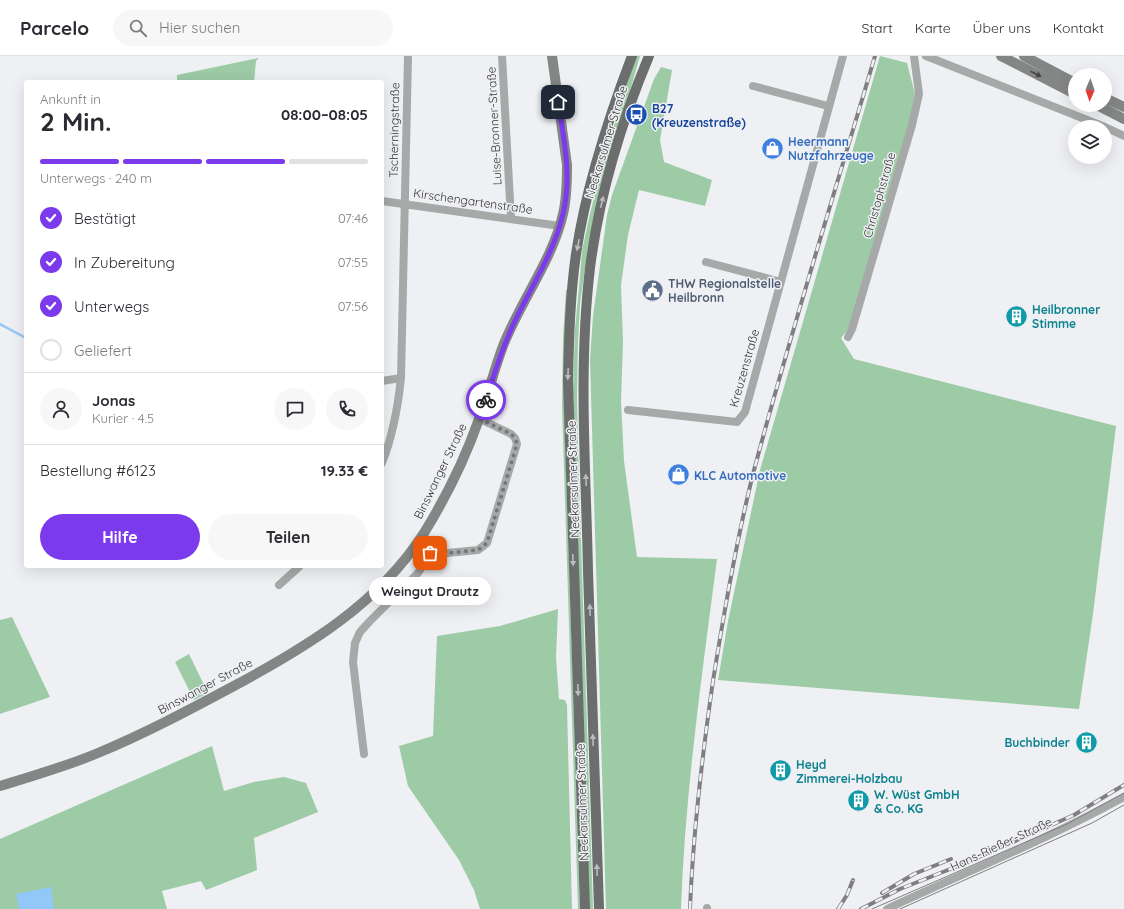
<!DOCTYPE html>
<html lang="de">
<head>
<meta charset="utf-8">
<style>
	body { margin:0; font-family:Quicksand,sans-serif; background:#f7f7f7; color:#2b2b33; height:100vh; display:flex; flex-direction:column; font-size:15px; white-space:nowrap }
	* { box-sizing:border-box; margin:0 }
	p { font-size:13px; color:#7c7c81 }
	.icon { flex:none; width:22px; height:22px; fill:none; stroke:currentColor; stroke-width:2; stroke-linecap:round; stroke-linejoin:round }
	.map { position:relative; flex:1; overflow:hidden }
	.drawer { position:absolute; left:24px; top:24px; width:360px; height:488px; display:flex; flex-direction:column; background:#fff; border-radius:4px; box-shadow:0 4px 16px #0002 }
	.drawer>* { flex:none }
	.needle { width:26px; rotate:182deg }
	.controls { position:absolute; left:1068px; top:12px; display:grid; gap:8px }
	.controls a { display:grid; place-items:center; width:44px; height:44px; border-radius:50%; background:#fff; box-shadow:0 4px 16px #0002; font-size:20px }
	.pin { position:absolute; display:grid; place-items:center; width:34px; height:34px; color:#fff; margin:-17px; border-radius:8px; box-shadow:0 2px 6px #0006 }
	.courier { position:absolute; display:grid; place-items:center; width:40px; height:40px; margin:-20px; border:3px solid #7c3aed; border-radius:50%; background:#fff; color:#222; box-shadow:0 1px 5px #0007 }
	.bubble { position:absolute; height:28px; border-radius:14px; background:#fff; box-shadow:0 4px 16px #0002; font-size:13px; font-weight:700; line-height:28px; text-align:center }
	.headline em { font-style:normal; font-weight:700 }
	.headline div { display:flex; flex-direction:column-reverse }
	.headline { display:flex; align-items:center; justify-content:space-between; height:68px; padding:0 16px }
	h1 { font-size:26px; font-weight:700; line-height:30px }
	.bar { display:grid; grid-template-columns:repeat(4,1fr); gap:6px 4px; align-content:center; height:48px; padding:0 16px }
	.bar i { height:5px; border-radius:3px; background:#e1e1e2 }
	.bar .current { background:#7c3aed }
	.bar p { grid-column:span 4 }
	.line { display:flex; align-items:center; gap:10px; padding:0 16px; border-top:1px solid #e1e1e2 }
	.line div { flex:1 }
	.round { display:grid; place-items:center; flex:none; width:42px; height:42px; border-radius:21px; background:#f7f7f7 }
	ol { padding:0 16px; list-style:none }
	li { display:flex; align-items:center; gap:12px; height:44px }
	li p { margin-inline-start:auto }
	li .icon { padding:4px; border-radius:50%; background:#7c3aed; color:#fff; stroke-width:4 }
	li:last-child { color:#7c7c81 }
	li i { width:22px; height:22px; border:2px solid #e1e1e2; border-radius:50% }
	.action { display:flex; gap:8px; margin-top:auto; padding:8px 16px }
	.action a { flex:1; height:46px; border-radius:24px; background:#7c3aed; color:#fff; font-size:16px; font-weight:700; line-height:46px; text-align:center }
	.action a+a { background:#f7f7f7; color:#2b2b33 }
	header { display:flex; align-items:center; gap:24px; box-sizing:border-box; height:56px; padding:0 20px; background:#fff; border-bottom:1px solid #e1e1e2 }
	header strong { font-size:19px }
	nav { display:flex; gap:22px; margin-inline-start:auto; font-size:14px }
	.search { width:280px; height:36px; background:#f7f7f7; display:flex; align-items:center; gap:10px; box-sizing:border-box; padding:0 14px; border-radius:22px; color:#7c7c81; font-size:15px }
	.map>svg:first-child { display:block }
	.green { fill:#9ccba6 }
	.water { fill:#92c8f7 }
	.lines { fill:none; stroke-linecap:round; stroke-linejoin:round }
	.stream { stroke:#92c8f7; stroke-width:2.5 }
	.street { stroke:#a7a9a8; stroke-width:8 }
	.secondary { stroke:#848685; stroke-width:10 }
	.primary { stroke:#6b6e6c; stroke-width:10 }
	.tram { stroke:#7f7f82; stroke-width:1 }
	.rail-casing { stroke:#7f7f82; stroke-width:4 }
	.rail { stroke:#eff0f3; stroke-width:2.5; stroke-dasharray:8; stroke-linecap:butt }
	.oneway { fill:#444446 }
	.oneway2 { fill:#babcbd }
	.done { stroke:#757678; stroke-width:4; stroke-dasharray:0 7.2 }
	.route { stroke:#7c3aed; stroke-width:5 }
	.labels { text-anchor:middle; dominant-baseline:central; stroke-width:3; stroke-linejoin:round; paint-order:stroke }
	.transit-label { font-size:12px; font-weight:bold; fill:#164399; stroke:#eff0f3; text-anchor:start }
	.street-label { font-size:12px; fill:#343436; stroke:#eff0f3 }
	.shop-label { font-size:12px; font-weight:bold; fill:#366cbe; stroke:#eff0f3; text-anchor:start }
	.service-label { font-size:12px; font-weight:bold; fill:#4e5e75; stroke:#eff0f3; text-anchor:start }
	.culture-label { font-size:12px; font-weight:bold; fill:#0d838f; stroke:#eff0f3; text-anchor:start }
</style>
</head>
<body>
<header>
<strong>Parcelo</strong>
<div class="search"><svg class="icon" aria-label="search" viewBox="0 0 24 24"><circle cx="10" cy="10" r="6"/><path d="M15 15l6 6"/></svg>Hier suchen</div>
<nav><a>Start</a><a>Karte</a><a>Über uns</a><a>Kontakt</a></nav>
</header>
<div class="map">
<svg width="1124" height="853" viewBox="0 0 1124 853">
	<rect width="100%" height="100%" fill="#eff0f3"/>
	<path class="green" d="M 636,0 L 640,0 L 594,160 L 587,198 L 580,248 L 578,286 L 577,341 L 578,392 L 593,853 L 589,853 L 573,332 L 575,273 L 580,220 L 582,195 L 589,162 L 604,101 Z
		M 880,0 L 907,7 L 915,38 L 909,68 L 849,272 L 841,282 L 854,303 L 1116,370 L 1093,558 L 1079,653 L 718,624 L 728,565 L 760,414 Z
		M 259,2 L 256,5 L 254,26 L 177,26 L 177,19 Z
		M 661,11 L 672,14 L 660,84 L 664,106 L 712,124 L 705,150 L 639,134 L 628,179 L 621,229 L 623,287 L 621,345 L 624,405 L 637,501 L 717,503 C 702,619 685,736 681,853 L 606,853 L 590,304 L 593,260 L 607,159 L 612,139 L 654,23 Z
		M 566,234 L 569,234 L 565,381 L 580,853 L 578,853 L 562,350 L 563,282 Z
		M 558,553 L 556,601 L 559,643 L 565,644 L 567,649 L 572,853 L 480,853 L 474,834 L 459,804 L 408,730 L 399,690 L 433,680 L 437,580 L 500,570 Z
		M 12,561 L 50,641 L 0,658 L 0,564 Z
		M 189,598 L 208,637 L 194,644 L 175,606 Z
		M 212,690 L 224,735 L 254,726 L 284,721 L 306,727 L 318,756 L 254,782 L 257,814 L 206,834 L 201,825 L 162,835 L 167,853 L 0,853 L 0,783 Z"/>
	<path class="water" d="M 51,831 L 54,853 L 19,853 L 16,838 Z"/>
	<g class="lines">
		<path class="stream" d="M 0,268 L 26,282"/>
		<path class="street" d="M 502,0 L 511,163
			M 926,0 L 1105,71
			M 753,30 L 828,50
			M 1105,71 L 1124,80
			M 382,145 L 560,170
			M 706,206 L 781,226
			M 848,281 L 852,273 L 912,69 L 919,38 L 914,0
			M 382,325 L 401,322
			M 628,354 L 737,366 L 745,356 L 843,0
			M 382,407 C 393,379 398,351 401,322 L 408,0
			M 416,488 L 430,497 L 437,498 L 478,494 L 487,487 L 517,388 L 515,382 L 511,378 L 480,363
			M 279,529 L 300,510
			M 364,698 L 353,606 L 355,587 L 360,576 L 370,565 L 418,517 L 425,506 L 430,497
			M 707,853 L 707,852
			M 887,853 C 966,816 1048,783 1124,741"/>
		<path class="secondary" d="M 1001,0 L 1075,38
			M 1024,0 L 1075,27
			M 1105,42 L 1124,51
			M 1097,49 L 1124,63
			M 0,730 C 33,720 67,710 98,697 C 144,678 189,654 232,631 C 305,592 379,548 424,477 C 445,443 466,400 479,363 C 488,339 494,314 503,290 C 520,246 553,203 563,158 C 567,142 567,125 567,109 L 552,0"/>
		<path class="primary" d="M 585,853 L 568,325 C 569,282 570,240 576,198 C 586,130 608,63 632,0
			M 599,853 C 595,740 592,628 588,515 C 586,415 578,313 590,212 C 599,140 621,67 649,0"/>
		<path class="tram" d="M 872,853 L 1067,768 L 1124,737
			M 900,853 L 1092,767 L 1124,749"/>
		<defs>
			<path id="rail" d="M 882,837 L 914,818 L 951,803
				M 690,853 C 693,777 702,701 713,625 C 724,556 736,486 753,418 C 790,278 834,139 875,0
				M 838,853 L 847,839 L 853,824
				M 861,853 L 900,833 L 963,808 L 1074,759 L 1124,729"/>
		</defs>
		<use href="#rail" class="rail-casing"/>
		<use href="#rail" class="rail"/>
	</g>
	<defs><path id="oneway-solid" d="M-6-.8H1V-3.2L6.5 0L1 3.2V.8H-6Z"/></defs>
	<use class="oneway" href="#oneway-solid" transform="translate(1036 18) rotate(27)"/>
	<g class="oneway2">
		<use href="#oneway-solid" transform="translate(602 146) rotate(-76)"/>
		<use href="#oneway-solid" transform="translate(578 189) rotate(101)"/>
		<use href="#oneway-solid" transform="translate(568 318) rotate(92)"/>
		<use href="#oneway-solid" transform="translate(586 424) rotate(-92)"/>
		<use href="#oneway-solid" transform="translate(573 504) rotate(88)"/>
		<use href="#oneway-solid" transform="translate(590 554) rotate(-92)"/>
		<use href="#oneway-solid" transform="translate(578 634) rotate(88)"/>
		<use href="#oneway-solid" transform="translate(593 684) rotate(-92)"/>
		<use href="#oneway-solid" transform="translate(597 814) rotate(-92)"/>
	</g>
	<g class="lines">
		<path class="done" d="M 430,497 L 438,498 L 478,494 L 487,487 L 517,388 L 515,382 L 511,378 L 480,363 L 486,344"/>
		<path class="route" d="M 486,344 C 494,318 502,292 514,267 C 531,231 554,197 563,158 C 572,121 564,83 558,46"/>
	</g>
	<defs>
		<symbol id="bus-disc" viewBox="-11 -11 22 22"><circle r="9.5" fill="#1a4fb4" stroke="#eff0f3"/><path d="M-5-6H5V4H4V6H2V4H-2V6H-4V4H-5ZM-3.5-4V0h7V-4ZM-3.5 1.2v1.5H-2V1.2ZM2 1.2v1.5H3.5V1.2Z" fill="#fff"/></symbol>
		<symbol id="shop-disc" viewBox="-11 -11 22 22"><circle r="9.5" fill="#3f7fe0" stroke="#eff0f3"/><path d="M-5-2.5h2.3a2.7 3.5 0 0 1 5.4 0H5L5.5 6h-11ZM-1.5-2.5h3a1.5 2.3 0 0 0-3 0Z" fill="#fff"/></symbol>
		<symbol id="civic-disc" viewBox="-11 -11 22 22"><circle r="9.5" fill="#5c6f8a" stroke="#eff0f3"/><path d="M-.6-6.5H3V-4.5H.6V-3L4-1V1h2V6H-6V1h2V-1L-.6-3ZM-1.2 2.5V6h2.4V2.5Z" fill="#fff"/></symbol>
		<symbol id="building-disc" viewBox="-11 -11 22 22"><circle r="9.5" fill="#0f9aa8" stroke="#eff0f3"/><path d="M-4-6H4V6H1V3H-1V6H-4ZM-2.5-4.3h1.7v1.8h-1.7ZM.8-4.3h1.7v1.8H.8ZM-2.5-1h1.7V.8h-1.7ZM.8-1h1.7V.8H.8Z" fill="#fff"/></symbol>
	</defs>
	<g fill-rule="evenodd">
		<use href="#bus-disc" x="624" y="46" width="25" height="25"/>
		<use href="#shop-disc" x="760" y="80" width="25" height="25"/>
		<use href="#civic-disc" x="640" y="222" width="25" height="25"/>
		<use href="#building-disc" x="1004" y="248" width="25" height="25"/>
		<use href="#shop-disc" x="666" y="406" width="25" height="25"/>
		<use href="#building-disc" x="1074" y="674" width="25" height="25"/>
		<use href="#building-disc" x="768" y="702" width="25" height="25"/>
		<use href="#building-disc" x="846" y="732" width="25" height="25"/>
	</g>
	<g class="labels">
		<g class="transit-label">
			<text x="652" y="52">B27<tspan x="652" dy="14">(Kreuzenstraße)</tspan></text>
		</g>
		<g class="street-label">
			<text transform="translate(494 70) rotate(-93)">Luise-Bronner-Straße</text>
			<text transform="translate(394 74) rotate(-89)">Tscherningstraße</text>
			<text transform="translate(606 86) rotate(-73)">Neckarsulmer Straße</text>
			<text transform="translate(879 139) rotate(-74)">Christophstraße</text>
			<text transform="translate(473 145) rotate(8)">Kirschengartenstraße</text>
			<text transform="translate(744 312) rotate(-74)">Kreuzenstraße</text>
			<text transform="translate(440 415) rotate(-64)">Binswanger Straße</text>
			<text transform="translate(573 423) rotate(-92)">Neckarsulmer Straße</text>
			<text transform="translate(205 630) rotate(-28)">Binswanger Straße</text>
			<text transform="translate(582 746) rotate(-92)">Neckarsulmer Straße</text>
			<text transform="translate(1001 788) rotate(-25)">Hans-Rießer-Straße</text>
		</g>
		<g class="shop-label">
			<text x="788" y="85">Heermann<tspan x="788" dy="14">Nutzfahrzeuge</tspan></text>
			<text x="694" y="419">KLC Automotive</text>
		</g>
		<g class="service-label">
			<text x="668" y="227">THW Regionalstelle<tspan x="668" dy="14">Heilbronn</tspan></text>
		</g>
		<g class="culture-label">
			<text x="1032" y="253">Heilbronner<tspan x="1032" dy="14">Stimme</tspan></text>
			<text x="1070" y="686" text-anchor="end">Buchbinder</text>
			<text x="796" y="708">Heyd<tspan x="796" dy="14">Zimmerei-Holzbau</tspan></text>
			<text x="874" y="738">W. Wüst GmbH<tspan x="874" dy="14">&amp; Co. KG</tspan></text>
		</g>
	</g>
</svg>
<div class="controls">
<a><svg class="needle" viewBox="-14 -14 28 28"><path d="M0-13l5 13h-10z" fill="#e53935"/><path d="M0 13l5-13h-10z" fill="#7c7c81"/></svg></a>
<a><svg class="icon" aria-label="layers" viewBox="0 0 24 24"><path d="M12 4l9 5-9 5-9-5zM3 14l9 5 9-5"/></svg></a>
</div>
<div class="pin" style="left:430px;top:497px;background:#ea580c"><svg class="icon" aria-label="bag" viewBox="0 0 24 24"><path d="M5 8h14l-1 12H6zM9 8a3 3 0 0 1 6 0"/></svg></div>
<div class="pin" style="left:558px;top:46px;background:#1f2937"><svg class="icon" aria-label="home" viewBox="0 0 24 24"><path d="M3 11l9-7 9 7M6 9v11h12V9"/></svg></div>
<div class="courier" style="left:486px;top:344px"><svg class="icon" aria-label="bike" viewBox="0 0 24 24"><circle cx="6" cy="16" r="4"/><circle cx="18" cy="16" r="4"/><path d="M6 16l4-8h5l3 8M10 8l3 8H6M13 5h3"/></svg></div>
<div class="bubble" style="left:369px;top:521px;width:122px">Weingut Drautz</div>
<section class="drawer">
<div class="headline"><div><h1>2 Min.</h1><p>Ankunft in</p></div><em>08:00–08:05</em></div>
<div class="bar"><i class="current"></i><i class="current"></i><i class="current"></i><i></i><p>Unterwegs · 240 m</p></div>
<ol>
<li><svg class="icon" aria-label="check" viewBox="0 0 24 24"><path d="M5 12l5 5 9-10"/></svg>Bestätigt<p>07:46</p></li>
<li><svg class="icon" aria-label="check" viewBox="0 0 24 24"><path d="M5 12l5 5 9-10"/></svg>In Zubereitung<p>07:55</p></li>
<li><svg class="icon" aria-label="check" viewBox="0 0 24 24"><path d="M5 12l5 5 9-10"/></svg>Unterwegs<p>07:56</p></li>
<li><i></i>Geliefert</li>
</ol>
<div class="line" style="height:72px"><a class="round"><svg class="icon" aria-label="person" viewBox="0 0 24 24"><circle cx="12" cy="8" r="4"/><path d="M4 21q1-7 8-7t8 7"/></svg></a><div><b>Jonas</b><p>Kurier · 4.5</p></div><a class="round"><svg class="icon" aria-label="chat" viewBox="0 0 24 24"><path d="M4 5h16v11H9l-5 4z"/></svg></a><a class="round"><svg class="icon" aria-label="phone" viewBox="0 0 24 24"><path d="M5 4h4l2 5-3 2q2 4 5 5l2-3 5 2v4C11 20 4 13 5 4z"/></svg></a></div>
<div class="line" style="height:52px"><div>Bestellung #6123</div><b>19.33 €</b></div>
<div class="action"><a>Hilfe</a><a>Teilen</a></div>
</section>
</div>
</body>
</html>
